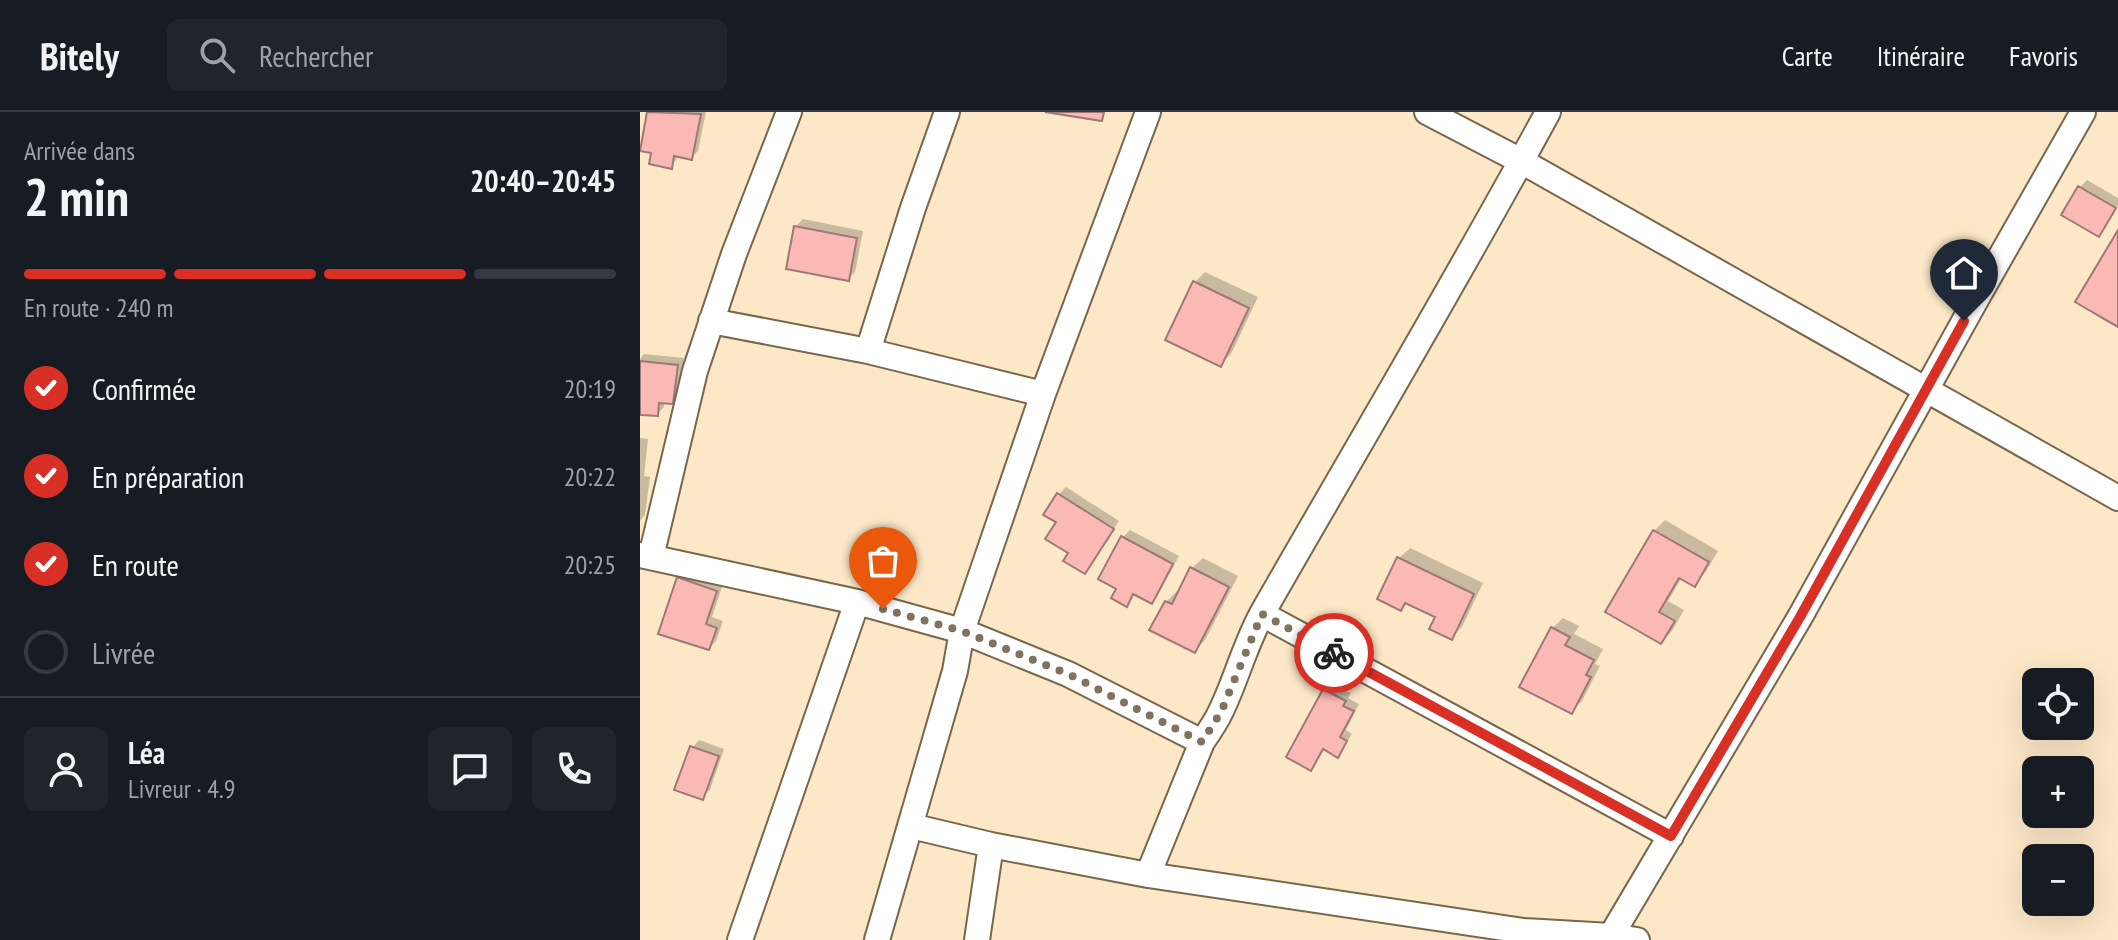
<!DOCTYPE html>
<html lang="fr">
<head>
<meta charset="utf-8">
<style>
	body { margin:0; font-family:"PT Sans Narrow",sans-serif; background:#20242c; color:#f1f3f6; height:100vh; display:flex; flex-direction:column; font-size:30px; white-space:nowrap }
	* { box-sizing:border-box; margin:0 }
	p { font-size:26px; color:#9ea1a6 }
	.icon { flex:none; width:44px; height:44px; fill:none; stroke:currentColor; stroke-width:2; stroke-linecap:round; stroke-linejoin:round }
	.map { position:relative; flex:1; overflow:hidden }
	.panel { display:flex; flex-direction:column; background:#171b24; width:640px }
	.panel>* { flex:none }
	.controls { position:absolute; left:1382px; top:556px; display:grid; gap:16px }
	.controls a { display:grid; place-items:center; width:72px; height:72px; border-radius:12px; background:#171b24; box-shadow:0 8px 32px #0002; font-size:40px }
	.pin { position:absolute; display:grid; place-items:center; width:68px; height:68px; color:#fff; margin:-82px -34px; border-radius:50% 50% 50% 0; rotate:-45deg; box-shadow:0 0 8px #0007 }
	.pin .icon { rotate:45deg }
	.courier { position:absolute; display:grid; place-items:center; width:80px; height:80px; margin:-40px; border:6px solid #d93025; border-radius:50%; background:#fff; color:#222; box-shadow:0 2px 10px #0007 }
	.summary em { font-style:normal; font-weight:600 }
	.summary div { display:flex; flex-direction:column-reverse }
	.summary { display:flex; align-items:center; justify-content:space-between; height:136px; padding:0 24px }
	h1 { font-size:52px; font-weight:600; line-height:60px }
	.bar { display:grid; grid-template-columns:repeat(4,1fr); gap:12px 8px; align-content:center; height:96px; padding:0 24px }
	.bar i { height:10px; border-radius:6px; background:#363941 }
	.bar .active { background:#d93025 }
	.bar p { grid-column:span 4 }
	.line { display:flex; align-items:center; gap:20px; padding:0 24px; border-top:2px solid #363941 }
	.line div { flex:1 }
	.round { display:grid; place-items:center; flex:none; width:84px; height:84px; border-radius:12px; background:#20242c }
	ol { padding:0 24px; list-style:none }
	li { display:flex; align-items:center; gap:24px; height:88px }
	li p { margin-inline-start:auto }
	li .icon { padding:8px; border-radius:50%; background:#d93025; color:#fff; stroke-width:4 }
	li:last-child { color:#9ea1a6 }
	li i { width:44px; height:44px; border:4px solid #363941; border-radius:50% }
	header { display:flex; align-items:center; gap:48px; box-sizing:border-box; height:112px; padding:0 40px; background:#171b24; border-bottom:2px solid #363941 }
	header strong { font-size:38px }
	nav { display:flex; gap:44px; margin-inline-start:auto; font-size:28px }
	.search { width:560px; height:72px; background:#20242c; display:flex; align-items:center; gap:20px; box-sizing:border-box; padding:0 28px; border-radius:12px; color:#9ea1a6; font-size:30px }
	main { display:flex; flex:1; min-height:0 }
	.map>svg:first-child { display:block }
	.shadow { fill:#0003 }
	.building { fill:#fab9b5; stroke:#9e7876; stroke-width:2 }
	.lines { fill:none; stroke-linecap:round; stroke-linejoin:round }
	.minor-casing { stroke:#78674a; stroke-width:28 }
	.minor { stroke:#fff; stroke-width:24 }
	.done { stroke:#7f725f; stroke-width:8; stroke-dasharray:0 14.4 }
	.route { stroke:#d93025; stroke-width:10 }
</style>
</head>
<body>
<header>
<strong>Bitely</strong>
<div class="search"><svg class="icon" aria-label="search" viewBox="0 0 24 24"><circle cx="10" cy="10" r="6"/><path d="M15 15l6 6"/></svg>Rechercher</div>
<nav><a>Carte</a><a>Itinéraire</a><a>Favoris</a></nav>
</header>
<main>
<section class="panel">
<div class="summary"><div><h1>2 min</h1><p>Arrivée dans</p></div><em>20:40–20:45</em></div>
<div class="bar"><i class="active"></i><i class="active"></i><i class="active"></i><i></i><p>En route · 240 m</p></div>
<ol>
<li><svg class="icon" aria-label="check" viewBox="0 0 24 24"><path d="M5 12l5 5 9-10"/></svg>Confirmée<p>20:19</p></li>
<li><svg class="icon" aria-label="check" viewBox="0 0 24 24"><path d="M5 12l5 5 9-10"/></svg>En préparation<p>20:22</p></li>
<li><svg class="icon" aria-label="check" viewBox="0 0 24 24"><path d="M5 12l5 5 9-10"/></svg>En route<p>20:25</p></li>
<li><i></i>Livrée</li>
</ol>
<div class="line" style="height:144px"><a class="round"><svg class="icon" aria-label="person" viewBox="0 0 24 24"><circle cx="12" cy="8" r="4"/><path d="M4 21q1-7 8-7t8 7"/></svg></a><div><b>Léa</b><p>Livreur · 4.9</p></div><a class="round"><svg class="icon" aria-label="chat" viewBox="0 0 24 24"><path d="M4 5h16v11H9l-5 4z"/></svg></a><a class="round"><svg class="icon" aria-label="phone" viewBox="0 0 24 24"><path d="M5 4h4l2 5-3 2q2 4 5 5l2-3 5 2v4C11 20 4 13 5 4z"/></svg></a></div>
</section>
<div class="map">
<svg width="1478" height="828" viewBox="0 0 1478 828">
	<rect width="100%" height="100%" fill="#fce8c7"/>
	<path class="shadow" d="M 9,0 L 66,0 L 58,39 L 51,46 L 39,43 L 31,55 L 14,39 L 1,37 Z
		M 1447,68 L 1478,86 L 1478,94 L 1458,122 L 1440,75 Z
		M 163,107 L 223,119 L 215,160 L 208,167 L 156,114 Z
		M 565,160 L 618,185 L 591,242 L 580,252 L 555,170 Z
		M 4,242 L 44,246 L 40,283 L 33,290 L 25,290 L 24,295 L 17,302 L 0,301 L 0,247 Z
		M 0,326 L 8,327 L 4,364 L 10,365 L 5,403 L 0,409 Z
		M 426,375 L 479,409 L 444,460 L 431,440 L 419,382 Z
		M 1025,408 L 1078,439 L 1065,461 L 1054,472 L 1042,465 L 1028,489 L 1044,498 L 1032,519 L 1021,530 L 968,500 L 1014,419 Z
		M 490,418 L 539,444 L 518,483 L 511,490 L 495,481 L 486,492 L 479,476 L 460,466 L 483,425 Z
		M 770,436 L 843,471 L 822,515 L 811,525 L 798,504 L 768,490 L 761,497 L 759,446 Z
		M 563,446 L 598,464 L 565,528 L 555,539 L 526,490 L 537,479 L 540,481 L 552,456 Z
		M 46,460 L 83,472 L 72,505 L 83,509 L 76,529 L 69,536 L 39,467 Z
		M 923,506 L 939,514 L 934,522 L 963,537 L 955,552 L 960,554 L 942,589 L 931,599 L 912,516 Z
		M 692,571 L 711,581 L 708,586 L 719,592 L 706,618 L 712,622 L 698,643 L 685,636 L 671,656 L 648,644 L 685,578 Z
		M 59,628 L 84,637 L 70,678 L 62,685 L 52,636 Z"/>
	<path class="building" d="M 7,0 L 61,2 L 52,48 L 34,44 L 32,57 L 9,52 L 11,41 L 0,39 Z
		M 405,0 L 464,0 L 462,9 Z
		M 1438,74 L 1476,96 L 1459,125 L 1421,103 Z
		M 154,114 L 217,126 L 209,169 L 146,157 Z
		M 1478,118 L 1478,215 L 1435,190 Z
		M 553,169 L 609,196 L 581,255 L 525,228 Z
		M 0,249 L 38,253 L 33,292 L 19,291 L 18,304 L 0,303 Z
		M 417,381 L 474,417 L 445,462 L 423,449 L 428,441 L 405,427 L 416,410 L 403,403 Z
		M 1013,418 L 1069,450 L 1055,475 L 1039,466 L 1019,500 L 1035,509 L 1021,532 L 965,500 Z
		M 481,424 L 533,452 L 512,492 L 493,482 L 487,495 L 471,486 L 476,477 L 458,467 Z
		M 757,445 L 834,482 L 812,528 L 789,517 L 795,505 L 765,491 L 761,499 L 737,487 Z
		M 550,455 L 589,475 L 555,541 L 509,518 L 525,489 L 532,492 Z
		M 37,465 L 77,479 L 66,512 L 77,516 L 69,538 L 18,522 Z
		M 911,515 L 930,525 L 925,533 L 954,548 L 946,563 L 951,565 L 932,602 L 879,575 Z
		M 683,577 L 706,589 L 703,594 L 714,599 L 700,625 L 707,629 L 698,646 L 683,637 L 671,659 L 646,645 Z
		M 50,634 L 79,644 L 63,688 L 34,678 Z"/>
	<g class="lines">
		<defs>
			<path id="minor" d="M 787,0 L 881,49 L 1478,386
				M 71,209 L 228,239 L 403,282
				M 228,239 L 273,96 L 307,0
				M 0,443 L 217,490 L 322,519 L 428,562 L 562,630 L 508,763 L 884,819 L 971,824 L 1160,505 L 1337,186 L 1443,0
				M 11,445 L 55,259 L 94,142 L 149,0
				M 622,502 L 1031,724
				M 562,630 C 569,620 576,610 581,599 C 597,566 606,529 624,498 C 719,332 817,168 908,0
				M 271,714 L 351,733 L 508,763
				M 971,824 L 997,828
				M 100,828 L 217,490
				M 237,828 L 315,559 L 322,519 L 403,282 L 508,0
				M 337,828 L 351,733"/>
		</defs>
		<use href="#minor" class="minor-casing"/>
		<use href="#minor" class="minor"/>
	</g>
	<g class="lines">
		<path class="done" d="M 243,497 L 322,519 L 428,562 L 562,630 L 581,600 L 622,502 L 694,541"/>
		<path class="route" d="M 694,541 L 1031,724 L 1160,505 L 1324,209"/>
	</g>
</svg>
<div class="controls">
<a><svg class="icon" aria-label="locate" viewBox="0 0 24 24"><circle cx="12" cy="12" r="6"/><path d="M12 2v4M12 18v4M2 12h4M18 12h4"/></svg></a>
<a>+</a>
<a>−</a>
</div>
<div class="pin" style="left:243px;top:497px;background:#ea580c"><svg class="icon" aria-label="bag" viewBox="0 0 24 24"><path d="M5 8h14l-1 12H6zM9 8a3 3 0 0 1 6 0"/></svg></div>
<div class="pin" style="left:1324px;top:209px;background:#1f2937"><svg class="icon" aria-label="home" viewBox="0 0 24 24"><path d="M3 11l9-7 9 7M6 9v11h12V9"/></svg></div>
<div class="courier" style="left:694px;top:541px"><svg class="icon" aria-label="bike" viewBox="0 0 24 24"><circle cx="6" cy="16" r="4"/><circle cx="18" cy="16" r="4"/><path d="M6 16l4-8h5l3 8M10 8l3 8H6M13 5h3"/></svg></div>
</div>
</main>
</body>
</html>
